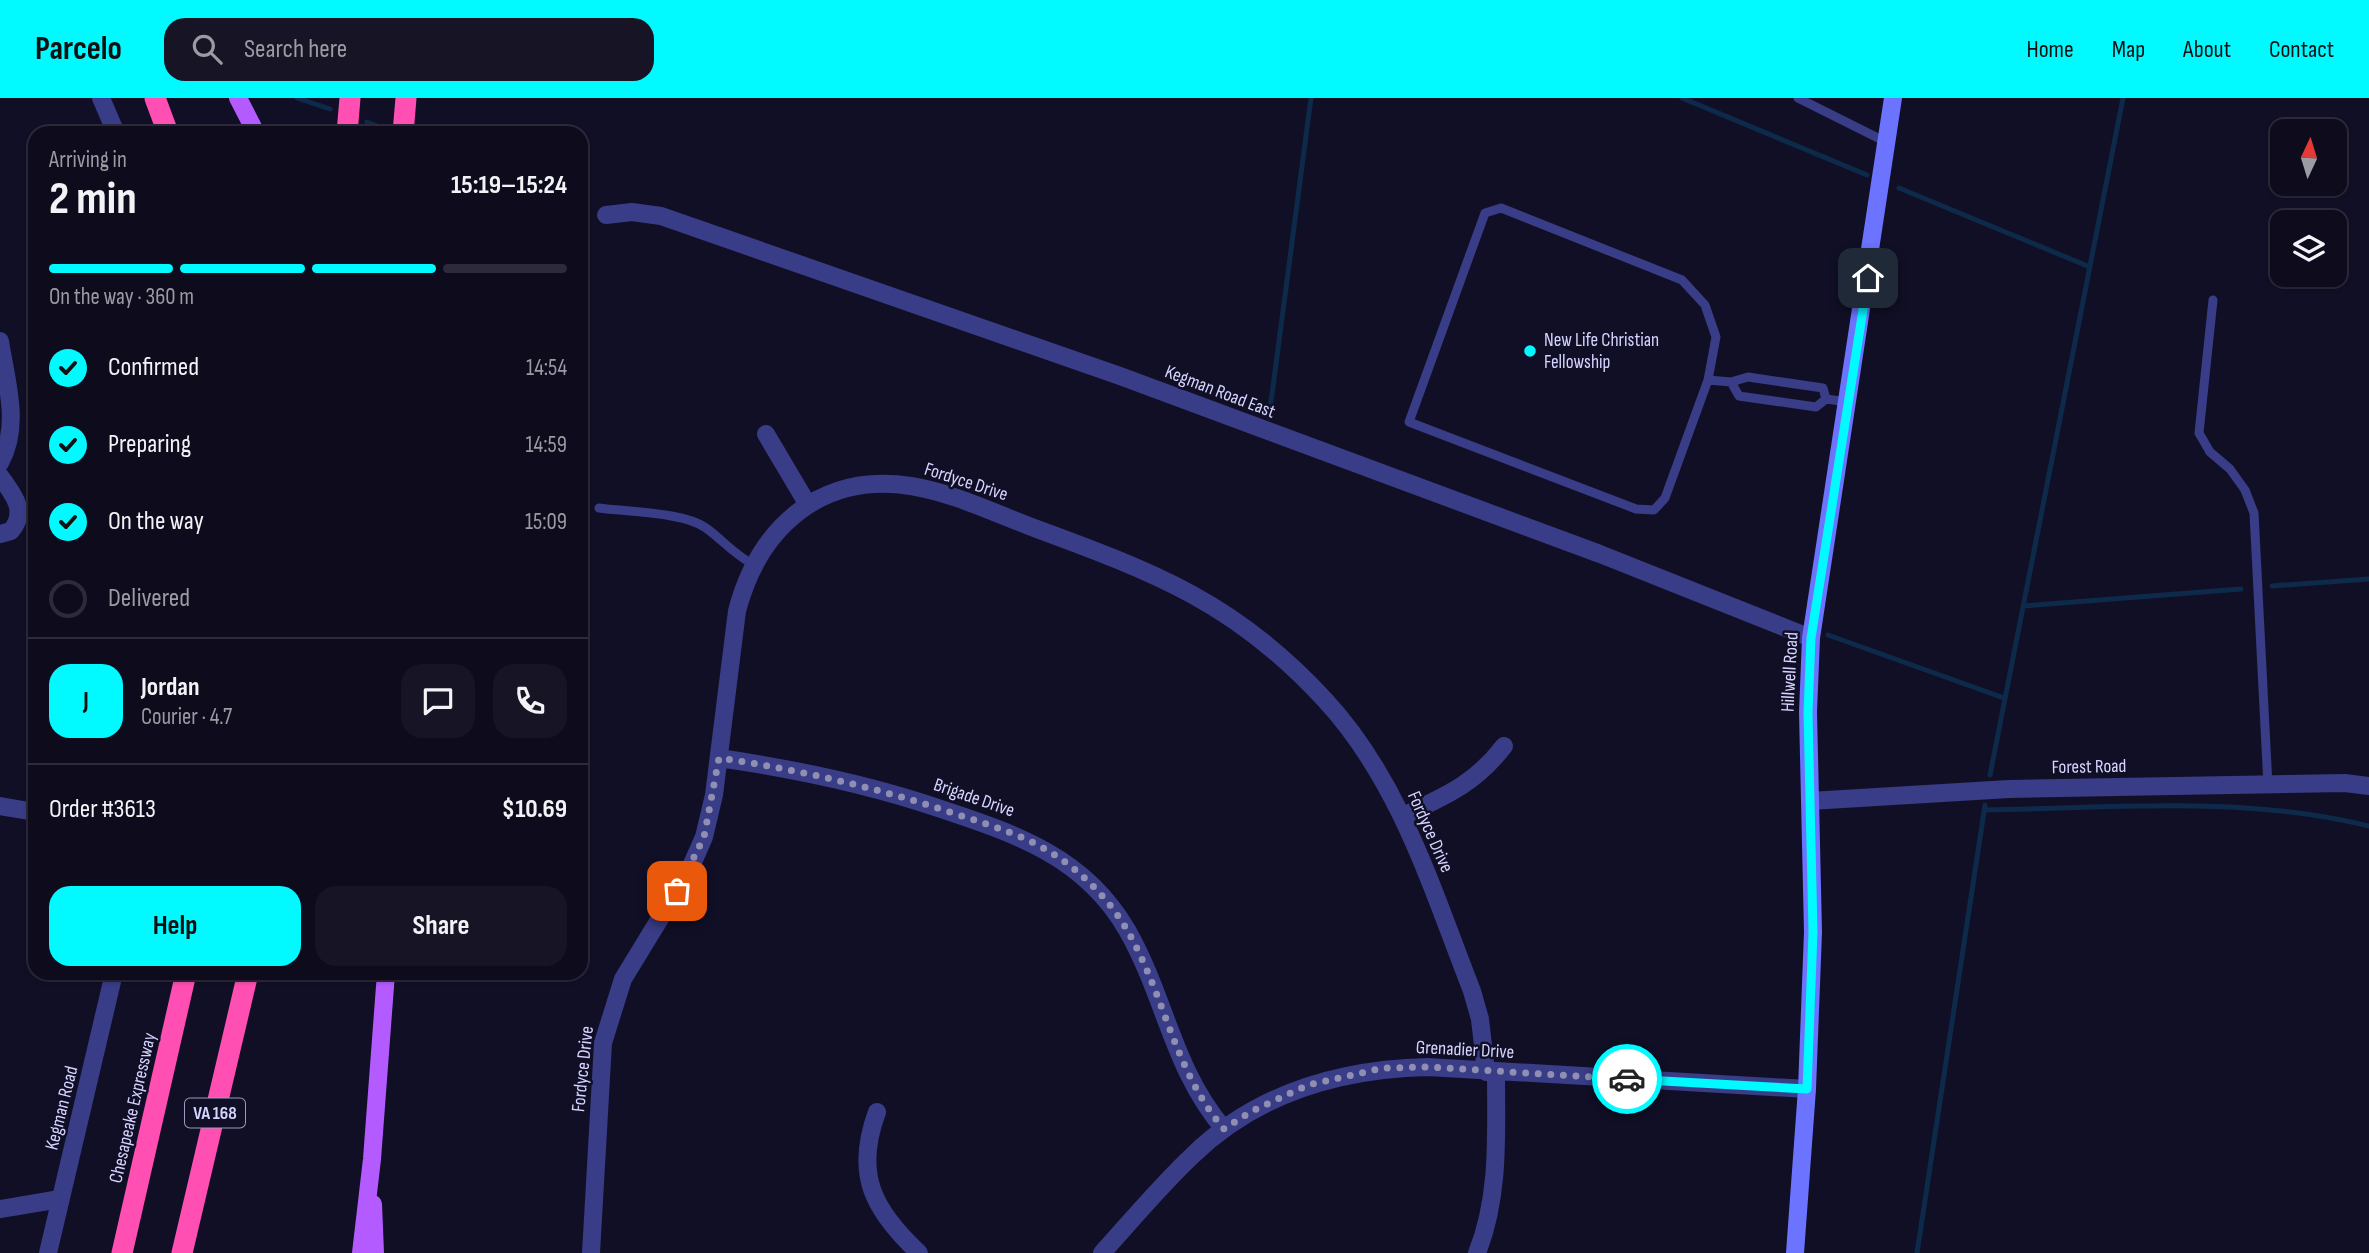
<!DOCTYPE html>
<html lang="en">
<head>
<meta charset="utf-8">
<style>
	body { margin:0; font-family:"Sofia Sans Condensed",sans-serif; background:#161425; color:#f1f3f6; height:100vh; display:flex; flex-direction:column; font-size:26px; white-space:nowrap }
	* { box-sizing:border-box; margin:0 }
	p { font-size:23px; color:#9a9ba3 }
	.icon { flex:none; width:38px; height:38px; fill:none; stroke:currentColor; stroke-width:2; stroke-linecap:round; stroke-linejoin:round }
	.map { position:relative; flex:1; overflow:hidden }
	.details { position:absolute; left:28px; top:28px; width:560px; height:854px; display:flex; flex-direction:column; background:#0d0b1c; border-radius:21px; box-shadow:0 2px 5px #0004,0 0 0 2px #2d2b3b }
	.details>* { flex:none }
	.needle { width:46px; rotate:4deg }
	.fabs { position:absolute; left:2270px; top:21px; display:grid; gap:14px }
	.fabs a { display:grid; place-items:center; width:77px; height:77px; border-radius:14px; background:#0d0b1c; box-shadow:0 2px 5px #0004,0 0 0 2px #2d2b3b; font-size:35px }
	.pin { position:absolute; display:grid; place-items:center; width:60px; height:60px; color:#fff; margin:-30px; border-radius:14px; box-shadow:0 4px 10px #0006 }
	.courier { position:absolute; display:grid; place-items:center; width:70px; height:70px; margin:-35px; border:5px solid #00faff; border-radius:50%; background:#fff; color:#222; box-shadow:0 2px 9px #0007 }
	.headline em { font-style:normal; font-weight:700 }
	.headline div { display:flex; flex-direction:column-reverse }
	.headline { display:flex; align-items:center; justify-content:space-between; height:119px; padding:0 21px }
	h1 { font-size:46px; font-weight:700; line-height:52px }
	.bar { display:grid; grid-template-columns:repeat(4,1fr); gap:10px 7px; align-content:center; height:84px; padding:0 21px }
	.bar i { height:9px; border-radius:5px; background:#2d2b3b }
	.bar .on { background:#00faff }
	.bar p { grid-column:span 4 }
	.line { display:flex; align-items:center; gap:18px; padding:0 21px; border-top:2px solid #2d2b3b }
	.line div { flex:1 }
	.round { display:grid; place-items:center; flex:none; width:74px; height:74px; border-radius:21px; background:#161425 }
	ol { padding:0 21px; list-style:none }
	li { display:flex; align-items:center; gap:21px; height:77px }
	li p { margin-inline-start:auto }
	li .icon { padding:7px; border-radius:50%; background:#00faff; color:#111; stroke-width:4 }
	li:last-child { color:#9a9ba3 }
	li i { width:38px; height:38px; border:4px solid #2d2b3b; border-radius:50% }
	.button { display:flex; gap:14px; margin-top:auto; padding:14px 21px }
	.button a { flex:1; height:80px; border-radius:21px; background:#00faff; color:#111; font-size:28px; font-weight:700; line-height:80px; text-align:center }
	.button a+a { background:#161425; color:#f1f3f6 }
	header { display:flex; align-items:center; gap:42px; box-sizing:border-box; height:98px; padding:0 35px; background:#00faff; color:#111 }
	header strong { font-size:33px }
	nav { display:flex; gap:38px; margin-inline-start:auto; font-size:24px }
	.search { width:490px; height:63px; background:#161425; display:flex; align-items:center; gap:18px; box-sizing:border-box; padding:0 24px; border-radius:21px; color:#9a9ba3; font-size:26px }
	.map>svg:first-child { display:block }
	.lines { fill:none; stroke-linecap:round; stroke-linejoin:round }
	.stream { stroke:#0d2a4b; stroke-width:5 }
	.lane { stroke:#393c86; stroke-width:9 }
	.street { stroke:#393c86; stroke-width:18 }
	.secondary { stroke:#6b73ff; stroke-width:18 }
	.primary { stroke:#b45bff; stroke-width:18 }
	.highway { stroke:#ff4fb2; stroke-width:21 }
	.done { stroke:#908fb3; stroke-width:7; stroke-dasharray:0 12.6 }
	.route { stroke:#00faff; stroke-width:9 }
	.poi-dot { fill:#00faff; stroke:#110f26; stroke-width:2.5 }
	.labels { text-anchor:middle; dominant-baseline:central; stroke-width:5; stroke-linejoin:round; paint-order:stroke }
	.shield { fill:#110f26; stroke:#9a99be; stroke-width:2 }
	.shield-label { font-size:18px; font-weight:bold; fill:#d5d4ff }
	.poi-label { font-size:19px; fill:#d5d4ff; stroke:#110f26; text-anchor:start }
	.street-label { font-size:19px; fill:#d5d4ff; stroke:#110f26 }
</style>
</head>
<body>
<header>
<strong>Parcelo</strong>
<div class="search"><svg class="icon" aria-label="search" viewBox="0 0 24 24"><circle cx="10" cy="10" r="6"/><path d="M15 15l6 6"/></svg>Search here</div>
<nav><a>Home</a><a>Map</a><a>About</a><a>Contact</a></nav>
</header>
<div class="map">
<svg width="2369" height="1155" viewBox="0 0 2369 1155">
	<rect width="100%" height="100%" fill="#110f26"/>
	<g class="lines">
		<path class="stream" d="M 297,0 L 330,11
			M 1682,0 L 1867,77
			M 367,24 L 377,28
			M 1899,90 L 2090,169
			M 581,98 L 585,99
			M 1269,319 L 1311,0
			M 2272,488 L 2369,481
			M 2023,508 L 2241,491
			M 1828,537 L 2004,600
			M 1990,677 L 2123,0
			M 1984,712 C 2111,710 2244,697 2369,728
			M 1917,1155 L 1985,707"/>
		<path class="lane" d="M 1798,0 L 1886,44
			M 2213,202 L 2199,335 L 2210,354 L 2230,371 L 2245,392 L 2254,415 L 2268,688
			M 1708,282 L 1665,400 L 1654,412 L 1636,411 L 1409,324 L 1485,115 L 1501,110 L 1682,182 L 1705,207 L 1716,239 L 1708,282 L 1731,284
			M 1826,301 L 1823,290 L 1748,279 L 1731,284 L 1739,298 L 1816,309 L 1826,301 L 1848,304
			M 599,410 C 627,414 684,414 706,430 C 724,443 732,455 754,467"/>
		<path class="street" d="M 101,0 L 116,35
			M 606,117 L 632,114 L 661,118 L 1120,278 L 1600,456 L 1811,540
			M 0,243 C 6,283 21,327 0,365
			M 766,336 L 808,407
			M 0,378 C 13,396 28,413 11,433 L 0,436
			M 719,660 C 795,671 868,686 941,711 C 1016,736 1085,759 1127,832 C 1165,898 1173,972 1224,1031
			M 1810,703 L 2009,691 L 2345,685 L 2369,688
			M 0,708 L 35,714
			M 1403,718 C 1445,698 1475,686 1504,648
			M 877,1014 C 854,1076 873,1112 919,1155
			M 0,1111 L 60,1101
			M 48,1155 L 114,875
			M 591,1155 L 603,945 L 623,881 L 689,773 L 704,739 L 714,697 L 737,513 C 759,429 821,374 911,388 C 954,395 996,416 1037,431 C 1156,475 1236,505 1325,602 C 1400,683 1432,791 1472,893 L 1480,921 L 1486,974
			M 1102,1155 C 1132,1122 1161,1087 1193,1057 C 1257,995 1341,971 1428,969 L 1807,991
			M 1477,1155 C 1500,1098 1496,1035 1496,975"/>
		<path class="secondary" d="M 1795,1155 L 1807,991 L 1813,834 L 1808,614 L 1811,540 L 1893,0"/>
		<path class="primary" d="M 238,0 L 256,35
			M 373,1106 L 375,1155
			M 361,1155 L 372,1061 L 386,875"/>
		<path class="highway" d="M 155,0 L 168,35
			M 347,35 L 350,0
			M 403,35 L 406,0
			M 122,1155 L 186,875
			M 182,1155 L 248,875"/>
	</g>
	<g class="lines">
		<path class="done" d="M 677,793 L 704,739 L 719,660 C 801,672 878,690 956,716 C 992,728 1027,738 1058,759 C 1085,777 1111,804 1127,832 C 1165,897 1174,973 1224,1031 L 1252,1013 L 1308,987 L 1383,970 L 1428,969 L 1627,981"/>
		<path class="route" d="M 1627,981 L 1807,991 L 1813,834 L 1808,614 L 1811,540 L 1868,180"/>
	</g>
	<circle class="poi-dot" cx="1530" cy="253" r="7"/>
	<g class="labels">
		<rect class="shield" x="185" y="1000.5" width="60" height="29" rx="5"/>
		<g class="shield-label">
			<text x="215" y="1015">VA 168</text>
		</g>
		<g class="poi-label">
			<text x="1544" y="242">New Life Christian<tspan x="1544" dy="22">Fellowship</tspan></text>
		</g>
		<g class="street-label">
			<text transform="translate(1220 294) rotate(21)">Kegman Road East</text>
			<text transform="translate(966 384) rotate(18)">Fordyce Drive</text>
			<text transform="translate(1790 574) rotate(-87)">Hillwell Road</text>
			<text transform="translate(2089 669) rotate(-1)">Forest Road</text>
			<text transform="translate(974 700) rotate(19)">Brigade Drive</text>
			<text transform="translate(1430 734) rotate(66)">Fordyce Drive</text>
			<text transform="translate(1465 952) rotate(3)">Grenadier Drive</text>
			<text transform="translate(583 971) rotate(-84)">Fordyce Drive</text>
			<text transform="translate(62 1010) rotate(-76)">Kegman Road</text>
			<text transform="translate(133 1010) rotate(-77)">Chesapeake Expressway</text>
		</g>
	</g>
</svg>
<div class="fabs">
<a><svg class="needle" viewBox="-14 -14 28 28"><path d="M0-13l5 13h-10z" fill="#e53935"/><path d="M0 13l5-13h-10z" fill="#9a9ba3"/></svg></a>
<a><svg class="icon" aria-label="layers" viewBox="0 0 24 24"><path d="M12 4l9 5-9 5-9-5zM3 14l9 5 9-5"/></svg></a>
</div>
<div class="pin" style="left:677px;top:793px;background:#ea580c"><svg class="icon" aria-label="bag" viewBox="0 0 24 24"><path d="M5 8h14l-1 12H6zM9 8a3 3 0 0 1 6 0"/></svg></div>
<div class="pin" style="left:1868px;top:180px;background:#1f2937"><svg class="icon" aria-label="home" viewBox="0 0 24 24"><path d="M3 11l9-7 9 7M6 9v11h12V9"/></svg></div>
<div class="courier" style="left:1627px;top:981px"><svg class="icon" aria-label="car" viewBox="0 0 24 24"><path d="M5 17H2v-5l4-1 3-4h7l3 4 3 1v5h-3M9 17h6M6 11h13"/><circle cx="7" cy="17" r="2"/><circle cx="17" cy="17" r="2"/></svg></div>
<section class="details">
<div class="headline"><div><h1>2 min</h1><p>Arriving in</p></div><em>15:19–15:24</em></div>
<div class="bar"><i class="on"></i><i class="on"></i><i class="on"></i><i></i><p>On the way · 360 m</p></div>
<ol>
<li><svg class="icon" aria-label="check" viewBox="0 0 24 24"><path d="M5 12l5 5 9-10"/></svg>Confirmed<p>14:54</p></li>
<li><svg class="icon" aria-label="check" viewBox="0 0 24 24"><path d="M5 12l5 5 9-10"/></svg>Preparing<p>14:59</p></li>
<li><svg class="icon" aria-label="check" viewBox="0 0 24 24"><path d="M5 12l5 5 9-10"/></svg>On the way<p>15:09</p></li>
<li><i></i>Delivered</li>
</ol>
<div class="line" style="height:126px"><b class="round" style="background:#00faff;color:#111">J</b><div><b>Jordan</b><p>Courier · 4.7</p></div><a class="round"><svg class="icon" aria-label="chat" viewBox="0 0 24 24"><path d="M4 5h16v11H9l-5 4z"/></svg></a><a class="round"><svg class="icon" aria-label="phone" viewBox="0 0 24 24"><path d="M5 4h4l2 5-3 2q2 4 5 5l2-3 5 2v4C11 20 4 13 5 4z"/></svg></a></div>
<div class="line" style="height:91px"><div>Order #3613</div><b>$10.69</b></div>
<div class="button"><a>Help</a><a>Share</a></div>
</section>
</div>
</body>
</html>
